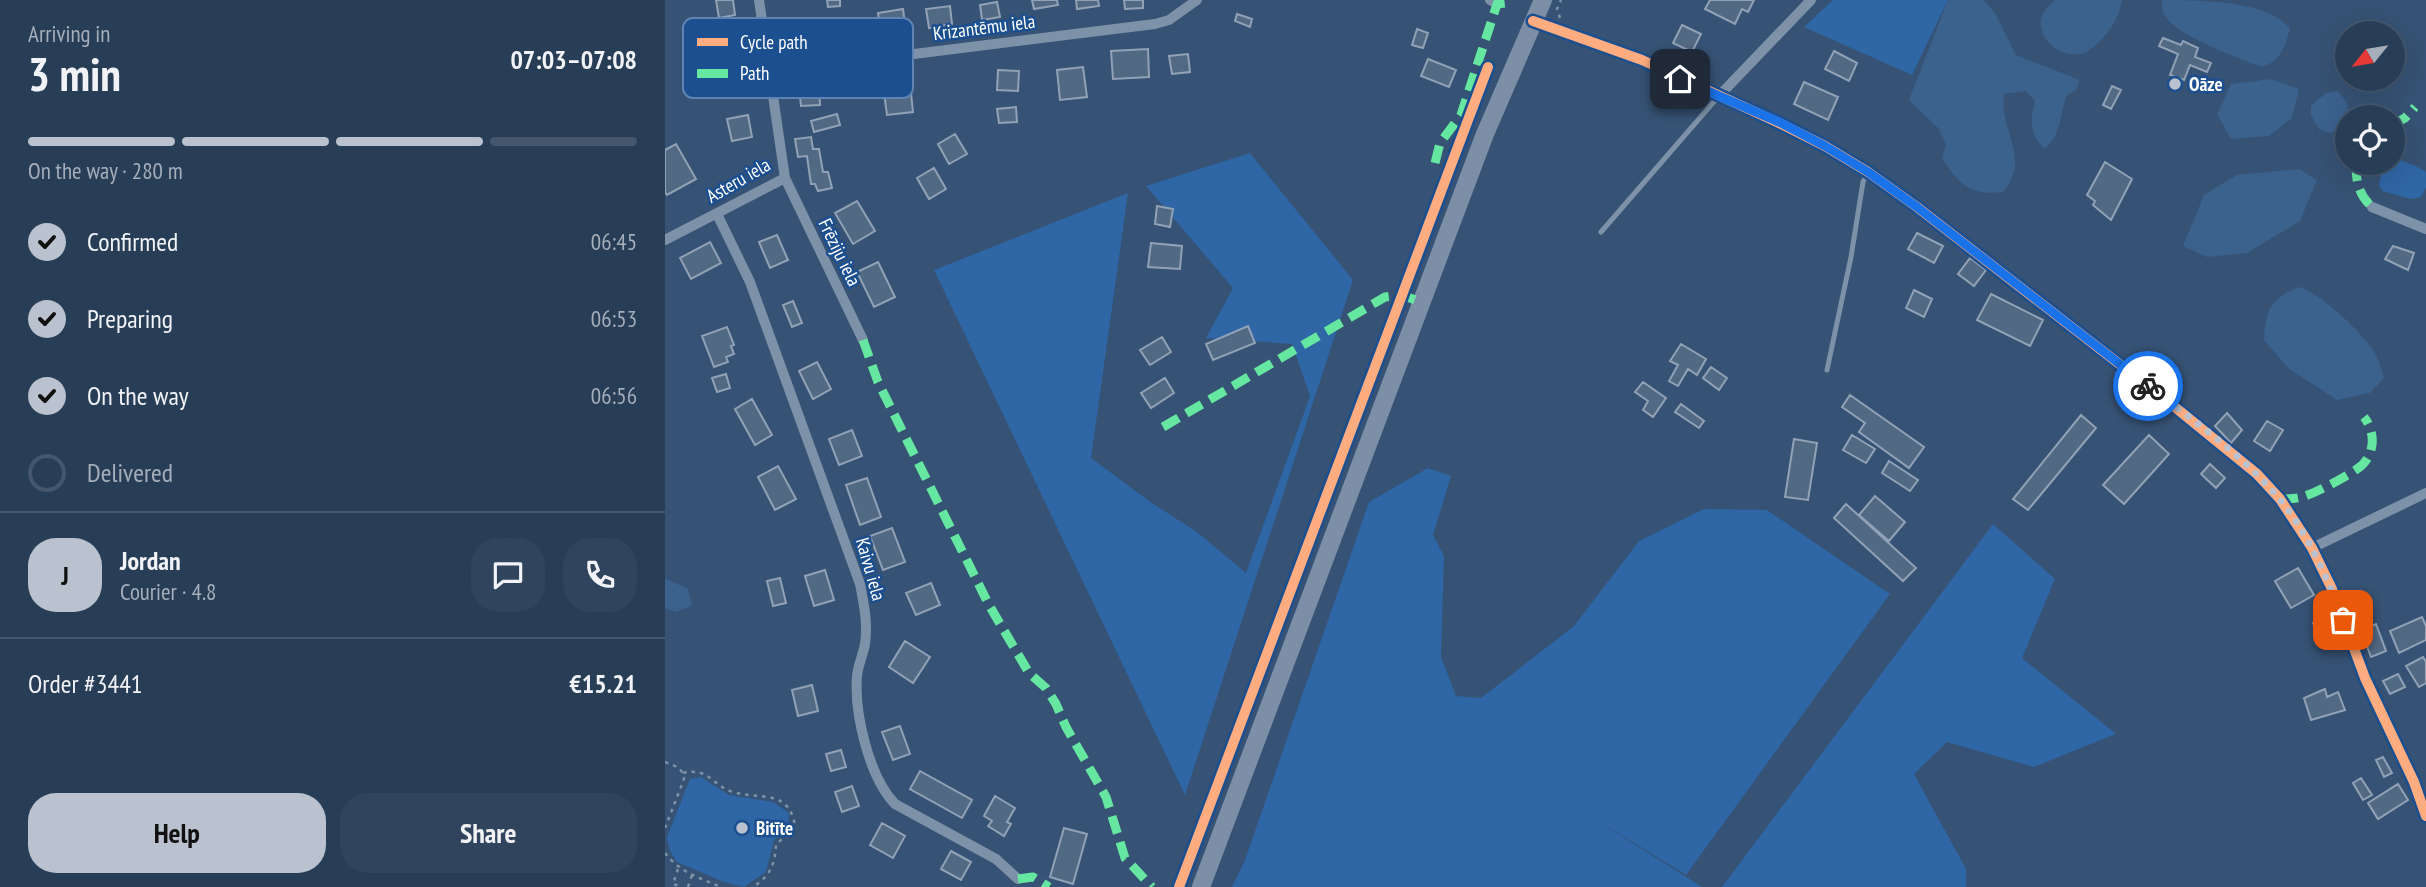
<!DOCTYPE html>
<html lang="en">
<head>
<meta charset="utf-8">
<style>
	body { margin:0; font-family:"PT Sans Narrow",sans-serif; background:#30455d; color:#f1f3f6; height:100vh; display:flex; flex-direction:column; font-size:26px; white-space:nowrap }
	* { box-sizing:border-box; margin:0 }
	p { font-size:23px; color:#a5aeba }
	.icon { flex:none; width:38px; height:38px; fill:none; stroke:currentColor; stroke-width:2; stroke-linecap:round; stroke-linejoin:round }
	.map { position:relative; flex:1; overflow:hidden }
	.side { display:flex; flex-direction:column; background:#283e57; width:665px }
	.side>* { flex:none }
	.needle { width:46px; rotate:240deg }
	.buttons { position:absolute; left:1670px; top:21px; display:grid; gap:14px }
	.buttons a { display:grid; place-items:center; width:70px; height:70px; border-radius:50%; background:#283e57; box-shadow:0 7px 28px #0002,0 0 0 2px #44576d; font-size:35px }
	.pin { position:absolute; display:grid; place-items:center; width:60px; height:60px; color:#fff; margin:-30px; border-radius:14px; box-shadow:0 4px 10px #0006 }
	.courier { position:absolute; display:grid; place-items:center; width:70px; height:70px; margin:-35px; border:5px solid #1a73e8; border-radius:50%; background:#fff; color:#222; box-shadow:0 2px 9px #0007 }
	.overview em { font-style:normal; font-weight:700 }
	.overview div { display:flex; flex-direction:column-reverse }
	.overview { display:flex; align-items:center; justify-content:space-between; height:119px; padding:0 28px }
	h1 { font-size:46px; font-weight:700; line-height:52px }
	.bar { display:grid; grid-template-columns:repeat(4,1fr); gap:10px 7px; align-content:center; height:84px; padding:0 28px }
	.bar i { height:9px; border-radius:5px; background:#44576d }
	.bar .active { background:#b9c2ce }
	.bar p { grid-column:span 4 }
	.line { display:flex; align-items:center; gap:18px; padding:0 28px; border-top:2px solid #44576d }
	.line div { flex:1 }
	.round { display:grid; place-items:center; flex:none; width:74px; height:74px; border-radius:28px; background:#30455d }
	ol { padding:0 28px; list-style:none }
	li { display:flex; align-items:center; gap:21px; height:77px }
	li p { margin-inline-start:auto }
	li .icon { padding:7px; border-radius:50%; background:#b9c2ce; color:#111; stroke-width:4 }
	li:last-child { color:#a5aeba }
	li i { width:38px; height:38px; border:4px solid #44576d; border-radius:50% }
	.button { display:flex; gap:14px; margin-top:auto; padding:14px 28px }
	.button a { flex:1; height:80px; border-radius:28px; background:#b9c2ce; color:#111; font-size:28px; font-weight:700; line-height:80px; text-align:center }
	.button a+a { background:#30455d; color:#f1f3f6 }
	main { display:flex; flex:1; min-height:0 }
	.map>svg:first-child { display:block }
	.green { fill:#2f66a5 }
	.water { fill:#3b618d }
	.building { fill:#526984; stroke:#92a2b6; stroke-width:2 }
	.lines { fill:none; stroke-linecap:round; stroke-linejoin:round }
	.path { stroke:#7d92a8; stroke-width:2.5; stroke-dasharray:3.5 5; stroke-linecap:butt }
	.lane { stroke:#7d92a8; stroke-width:5 }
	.street { stroke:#7d92a8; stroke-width:10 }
	.primary { stroke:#7d8ea7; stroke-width:18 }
	.quiet { stroke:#66e7a1; stroke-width:9; stroke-dasharray:18 9; stroke-linecap:butt }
	.cycleway-casing { stroke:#1b4f8f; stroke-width:15 }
	.cycleway { stroke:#ffac80; stroke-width:10 }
	.done { stroke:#b9c2ce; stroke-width:7; stroke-dasharray:0 12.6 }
	.route { stroke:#1a73e8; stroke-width:9 }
	.poi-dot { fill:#b9c2ce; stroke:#1b4f8f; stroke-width:2.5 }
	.labels { text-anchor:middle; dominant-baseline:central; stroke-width:5; stroke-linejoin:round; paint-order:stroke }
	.street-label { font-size:19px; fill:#fff; stroke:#1b4f8f }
	.poi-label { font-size:19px; font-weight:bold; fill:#fff; stroke:#1b4f8f; text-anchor:start }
	.key { fill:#1b4f8f; stroke:#5f84b1; stroke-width:2 }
	.key-label { font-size:19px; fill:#fff }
</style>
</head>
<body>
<main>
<section class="side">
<div class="overview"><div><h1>3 min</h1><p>Arriving in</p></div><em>07:03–07:08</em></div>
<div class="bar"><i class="active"></i><i class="active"></i><i class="active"></i><i></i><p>On the way · 280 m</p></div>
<ol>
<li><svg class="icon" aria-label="check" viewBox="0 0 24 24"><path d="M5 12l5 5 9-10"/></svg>Confirmed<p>06:45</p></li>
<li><svg class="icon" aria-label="check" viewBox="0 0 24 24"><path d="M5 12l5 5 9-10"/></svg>Preparing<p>06:53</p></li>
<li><svg class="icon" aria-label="check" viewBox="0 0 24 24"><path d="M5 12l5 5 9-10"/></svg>On the way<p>06:56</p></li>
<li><i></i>Delivered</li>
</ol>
<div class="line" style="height:126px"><b class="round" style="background:#b9c2ce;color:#111">J</b><div><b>Jordan</b><p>Courier · 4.8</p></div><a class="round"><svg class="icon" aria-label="chat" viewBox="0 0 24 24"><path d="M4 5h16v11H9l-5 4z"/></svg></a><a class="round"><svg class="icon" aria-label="phone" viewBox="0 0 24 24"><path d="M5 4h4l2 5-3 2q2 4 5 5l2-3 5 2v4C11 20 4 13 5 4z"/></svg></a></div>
<div class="line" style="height:91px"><div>Order #3441</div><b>€15.21</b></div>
<div class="button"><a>Help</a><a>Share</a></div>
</section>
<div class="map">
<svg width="1761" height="887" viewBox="0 0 1761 887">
	<rect width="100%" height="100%" fill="#365274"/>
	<path class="green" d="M 1168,0 L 1283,0 L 1247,75 L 1139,27 Z
		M 585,153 L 688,280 L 520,795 L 269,270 L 463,193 L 426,458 L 484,501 L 532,532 L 581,573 L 645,396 L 627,344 L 541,338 L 568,288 L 481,186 Z
		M 1727,157 C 1738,162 1752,165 1761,172 L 1761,188 L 1756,197 L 1746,199 L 1717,191 L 1714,185 L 1717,171 L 1724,167 L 1721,163 L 1727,163 Z
		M 763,468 L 786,476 L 768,535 L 779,556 L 776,657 L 791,696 L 816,698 L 909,626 L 974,541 L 1039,509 L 1102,510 L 1225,594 L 1021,875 L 925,816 L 1037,887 L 567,887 L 580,860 L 704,502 Z
		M 1328,524 L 1390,579 L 1357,658 L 1451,734 L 1369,767 L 1282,742 L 1249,774 L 1301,869 L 1301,887 L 1057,887 Z
		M 36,777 L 64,795 L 108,802 L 124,813 L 123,831 L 109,840 L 101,872 L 79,887 L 59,882 L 12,862 L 5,851 L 2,837 L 25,779 Z"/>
	<path class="water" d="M 1283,0 L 1319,0 L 1330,13 L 1351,55 L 1415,80 L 1411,90 L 1401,96 C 1395,116 1396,135 1380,149 C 1364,134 1365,121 1370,101 L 1361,91 L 1339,94 C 1335,121 1352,142 1350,166 C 1349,176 1344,184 1339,192 C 1306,196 1294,185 1277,158 L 1281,144 L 1273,128 L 1244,100 Z
		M 1391,0 L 1457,0 C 1454,16 1448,27 1438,38 C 1432,44 1423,53 1416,54 C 1384,59 1358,20 1391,0 Z
		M 1497,0 C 1532,0 1605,0 1625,29 C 1620,47 1616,61 1597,67 C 1577,60 1515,36 1503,20 C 1498,14 1496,8 1497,0 Z
		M 1606,79 L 1634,89 L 1627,118 L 1604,136 L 1566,139 L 1552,114 L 1566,84 Z
		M 1672,91 C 1691,106 1683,123 1665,133 L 1654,129 L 1646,115 L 1646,106 L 1661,93 Z
		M 1634,169 L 1652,180 L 1635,221 L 1582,253 L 1542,257 L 1518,246 L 1539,195 L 1572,175 Z
		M 1633,287 C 1652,290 1694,330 1706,347 C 1713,356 1716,367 1719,378 L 1705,393 L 1672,400 L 1623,368 L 1599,340 C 1601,310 1604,300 1633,287 Z
		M 0,578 L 23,589 L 27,605 L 12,612 L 0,608 Z"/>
	<path class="building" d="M 51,0 L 68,0 L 70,15 L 54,18 Z
		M 162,0 L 175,0 L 175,6 L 163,7 Z
		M 367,0 L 392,0 L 393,5 L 369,9 Z
		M 411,0 L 433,0 L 434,6 L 412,9 Z
		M 459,0 L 478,0 L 478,8 L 460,9 Z
		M 1045,0 L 1089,0 L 1083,12 L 1077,9 L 1070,24 L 1040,9 Z
		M 332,2 L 335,17 L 317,20 L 315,5 Z
		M 285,6 L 287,24 L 264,28 L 261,9 Z
		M 238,9 L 241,31 L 216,35 L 213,13 Z
		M 572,14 L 587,19 L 585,27 L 570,21 Z
		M 1017,25 L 1036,34 L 1027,52 L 1008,43 Z
		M 752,29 L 763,33 L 758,48 L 747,45 Z
		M 1498,38 L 1516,45 L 1518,41 L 1533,48 L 1530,57 L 1546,63 L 1542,72 L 1525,65 L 1519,80 L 1505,75 L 1513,54 L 1494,46 Z
		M 483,49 L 484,77 L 448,79 L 446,51 Z
		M 1169,51 L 1192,63 L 1184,81 L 1160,69 Z
		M 523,54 L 525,72 L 507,74 L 504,56 Z
		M 763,59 L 791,70 L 784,87 L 756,76 Z
		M 418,67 L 422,97 L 395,100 L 392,70 Z
		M 333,70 L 354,71 L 353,91 L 332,90 Z
		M 244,74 L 248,112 L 222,115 L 217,78 Z
		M 1139,82 L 1173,97 L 1163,120 L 1129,104 Z
		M 154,85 L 155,105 L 136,106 L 134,86 Z
		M 1447,86 L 1456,90 L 1446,109 L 1438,105 Z
		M 351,107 L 352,122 L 334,123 L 332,109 Z
		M 172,114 L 175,125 L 149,132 L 146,121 Z
		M 83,115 L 87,137 L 67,141 L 62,119 Z
		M 290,134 L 302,154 L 284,164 L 273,144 Z
		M 146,137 L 148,149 L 154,149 L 158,172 L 163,172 L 167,188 L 153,191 L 150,184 L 146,184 L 142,156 L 133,157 L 130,139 Z
		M 11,144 L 31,179 L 2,195 L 0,192 L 0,150 Z
		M 1440,162 L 1467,179 L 1446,220 L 1428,205 L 1430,201 L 1422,195 Z
		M 269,168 L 281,189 L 264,199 L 252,178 Z
		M 192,201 L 210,231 L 188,244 L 170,213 Z
		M 492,206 L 508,209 L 505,227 L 490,224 Z
		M 1252,233 L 1278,246 L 1269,263 L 1243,249 Z
		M 112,235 L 123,260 L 105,268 L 94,242 Z
		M 45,242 L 56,263 L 26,279 L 15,258 Z
		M 486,243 L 517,246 L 515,269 L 483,267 Z
		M 1728,246 L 1749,253 L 1743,270 L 1720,259 Z
		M 1305,258 L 1321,270 L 1309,286 L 1293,274 Z
		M 213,262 L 230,297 L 209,307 L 192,272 Z
		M 1249,290 L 1267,299 L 1259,317 L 1241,308 Z
		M 1326,294 L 1378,320 L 1365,346 L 1312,320 Z
		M 128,301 L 137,323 L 127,327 L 118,305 Z
		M 583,326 L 590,343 L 548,360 L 541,344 Z
		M 62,327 L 69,345 L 66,346 L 69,354 L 61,357 L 63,362 L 49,367 L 37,336 Z
		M 497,337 L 506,352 L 485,365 L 475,350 Z
		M 1016,344 L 1041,359 L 1032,375 L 1023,369 L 1013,386 L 1004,381 L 1013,365 L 1005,361 Z
		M 152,362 L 166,389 L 148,399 L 134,371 Z
		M 1046,367 L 1062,378 L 1054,390 L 1038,378 Z
		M 61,374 L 65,388 L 52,392 L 47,378 Z
		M 500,378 L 509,393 L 486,408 L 476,393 Z
		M 978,382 L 1001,398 L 988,417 L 978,410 L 983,401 L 970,392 Z
		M 1185,395 L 1259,447 L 1244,468 L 1194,432 L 1200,423 L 1177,407 Z
		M 87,399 L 107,435 L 90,445 L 70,409 Z
		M 1016,404 L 1039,421 L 1034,428 L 1010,412 Z
		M 1562,413 L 1577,430 L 1566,443 L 1550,426 Z
		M 1416,415 L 1431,428 L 1363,510 L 1348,499 Z
		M 1602,421 L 1618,430 L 1605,451 L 1589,441 Z
		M 187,430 L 197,456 L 174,465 L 164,439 Z
		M 1187,435 L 1210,449 L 1201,463 L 1178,450 Z
		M 1484,435 L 1504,454 L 1459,504 L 1438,485 Z
		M 1129,439 L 1152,443 L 1143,500 L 1120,497 Z
		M 1224,461 L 1253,480 L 1245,491 L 1217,473 Z
		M 1545,464 L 1560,478 L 1551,488 L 1536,474 Z
		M 113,466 L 131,499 L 110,510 L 93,477 Z
		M 202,478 L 216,517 L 195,525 L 181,485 Z
		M 1210,496 L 1240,522 L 1224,541 L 1194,515 Z
		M 1181,504 L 1251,568 L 1238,581 L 1169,518 Z
		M 227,528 L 240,562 L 218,570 L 205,536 Z
		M 1633,568 L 1649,595 L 1626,608 L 1610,581 Z
		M 160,570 L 169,600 L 149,606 L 140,576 Z
		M 115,578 L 121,603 L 108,606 L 102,581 Z
		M 266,583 L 275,605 L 251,615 L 241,593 Z
		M 1665,615 L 1678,641 L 1660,649 L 1648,623 Z
		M 1757,617 L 1761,626 L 1761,640 L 1734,653 L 1725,631 Z
		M 1711,624 L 1721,651 L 1706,657 L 1696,630 Z
		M 240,641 L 265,657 L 248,683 L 224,667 Z
		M 1758,657 L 1761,662 L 1761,683 L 1754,687 L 1741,666 Z
		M 1733,674 L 1740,687 L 1725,694 L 1718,681 Z
		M 147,685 L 153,711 L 133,716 L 127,690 Z
		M 1660,689 L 1662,697 L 1673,692 L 1680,710 L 1646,720 L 1639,698 Z
		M 235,726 L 245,754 L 228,760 L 217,732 Z
		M 176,750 L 181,767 L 166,771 L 161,754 Z
		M 1718,757 L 1727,773 L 1719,777 L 1711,760 Z
		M 255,771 L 307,800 L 297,818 L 245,789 Z
		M 1696,778 L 1707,795 L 1698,800 L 1688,783 Z
		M 1733,784 L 1743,800 L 1713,819 L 1703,803 Z
		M 187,786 L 194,806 L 177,812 L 170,792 Z
		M 330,796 L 350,808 L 342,822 L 346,824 L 339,836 L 323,826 L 327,821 L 319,816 Z
		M 217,823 L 240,836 L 228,858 L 205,845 Z
		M 399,828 L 422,834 L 408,884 L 385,877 Z
		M 286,851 L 306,862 L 296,880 L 276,869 Z"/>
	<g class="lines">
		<path class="path" d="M 895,18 L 892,9 L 896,0
			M 0,762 C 10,766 18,768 19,779 L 0,828
			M 18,773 C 45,767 47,786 68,792 C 94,800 123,788 130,825 L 124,834 L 111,844 C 110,865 105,876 88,887
			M 0,853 C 14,872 35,878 56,887
			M 13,869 L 8,884 L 17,887
			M 23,887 L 27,875"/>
		<path class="lane" d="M 936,232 L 1053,97
			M 1162,370 L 1186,257 L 1198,182 L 1203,172"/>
		<path class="street" d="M 825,0 L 832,4
			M 868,21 L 977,60 L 1114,123 L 1160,146 L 1203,172 L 1252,207 L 1511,408 L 1592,474 L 1615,499 L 1647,548 L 1667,589 L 1700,678 L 1749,782 L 1761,816
			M 105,72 L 490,24 L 504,20 L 532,0
			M 1053,97 L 1146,0
			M 120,178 L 198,340
			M 1707,207 L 1761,229
			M 52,214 L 85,282 L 195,584 C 199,605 203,623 200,644 C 198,655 193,665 192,676 C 189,713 204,777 230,804 L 331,859 L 353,879
			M 0,240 L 120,178 L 94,0
			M 1647,548 L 1761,493"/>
		<path class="primary" d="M 536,887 L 820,134 L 878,0"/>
		<path class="quiet" d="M 1685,117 L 1686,117
			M 1727,125 L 1740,118 L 1750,107
			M 770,163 L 775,143 L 796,115 L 832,4 L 848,2
			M 1691,163 C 1691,181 1693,194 1707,207
			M 198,340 L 213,382 L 324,605 L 364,673 L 381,688 L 391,704 L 401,727 L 441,797 L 460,858 L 487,887
			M 498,427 L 720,297 L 737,295 L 756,302
			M 1615,499 C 1622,499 1630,499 1637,497 C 1649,494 1692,472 1699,463 C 1711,449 1709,430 1699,417
			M 353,879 L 368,877 L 384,887"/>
		<defs>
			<path id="cycleway" d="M 868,21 L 977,60 L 1114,123 L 1160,146 L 1203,172 L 1252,207 L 1511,408 L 1592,474 L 1615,499 L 1647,548 L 1667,589 L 1700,678 L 1749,782 L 1761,816
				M 514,887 L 823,67"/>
		</defs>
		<use href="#cycleway" class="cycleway-casing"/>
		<use href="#cycleway" class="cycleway"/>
	</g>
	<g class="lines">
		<path class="done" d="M 1483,386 C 1528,420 1576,454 1613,497 C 1643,533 1662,577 1678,620"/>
		<path class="route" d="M 1015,79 L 1114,122 L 1160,146 L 1203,172 L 1252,207 L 1483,386"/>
	</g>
	<g class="poi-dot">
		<circle cx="1510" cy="84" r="7"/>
		<circle cx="77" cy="828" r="7"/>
	</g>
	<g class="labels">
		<g class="street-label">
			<text transform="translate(319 27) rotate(-7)">Krizantēmu iela</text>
			<text transform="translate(73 180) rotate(-30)">Asteru iela</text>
			<text transform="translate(175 252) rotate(64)">Frēziju iela</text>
			<text transform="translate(206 569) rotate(74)">Kaivu iela</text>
		</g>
		<g class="poi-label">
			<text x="1524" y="84">Oāze</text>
			<text x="91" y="828">Bitīte</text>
		</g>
	</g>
	<rect x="18" y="18" width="230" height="80" rx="10" class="key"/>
	<rect x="32" y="38" width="31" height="8" fill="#ffac80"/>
	<rect x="32" y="69" width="31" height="9" fill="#66e7a1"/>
	<g class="key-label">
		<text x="75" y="49">Cycle path</text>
		<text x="75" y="80">Path</text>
	</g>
</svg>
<div class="buttons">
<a><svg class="needle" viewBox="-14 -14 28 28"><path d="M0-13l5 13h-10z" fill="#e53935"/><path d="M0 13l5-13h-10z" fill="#a5aeba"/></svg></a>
<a><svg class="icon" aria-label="locate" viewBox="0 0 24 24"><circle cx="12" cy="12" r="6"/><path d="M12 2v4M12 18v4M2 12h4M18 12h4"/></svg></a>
</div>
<div class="pin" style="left:1678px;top:620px;background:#ea580c"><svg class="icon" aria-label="bag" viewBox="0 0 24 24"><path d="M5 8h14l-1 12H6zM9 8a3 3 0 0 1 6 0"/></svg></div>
<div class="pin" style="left:1015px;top:79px;background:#1f2937"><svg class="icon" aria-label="home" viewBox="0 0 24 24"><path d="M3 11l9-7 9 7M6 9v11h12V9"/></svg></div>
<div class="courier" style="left:1483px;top:386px"><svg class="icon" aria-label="bike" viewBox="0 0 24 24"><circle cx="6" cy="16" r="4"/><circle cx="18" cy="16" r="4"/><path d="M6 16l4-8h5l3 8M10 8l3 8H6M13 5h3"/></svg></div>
</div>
</main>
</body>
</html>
